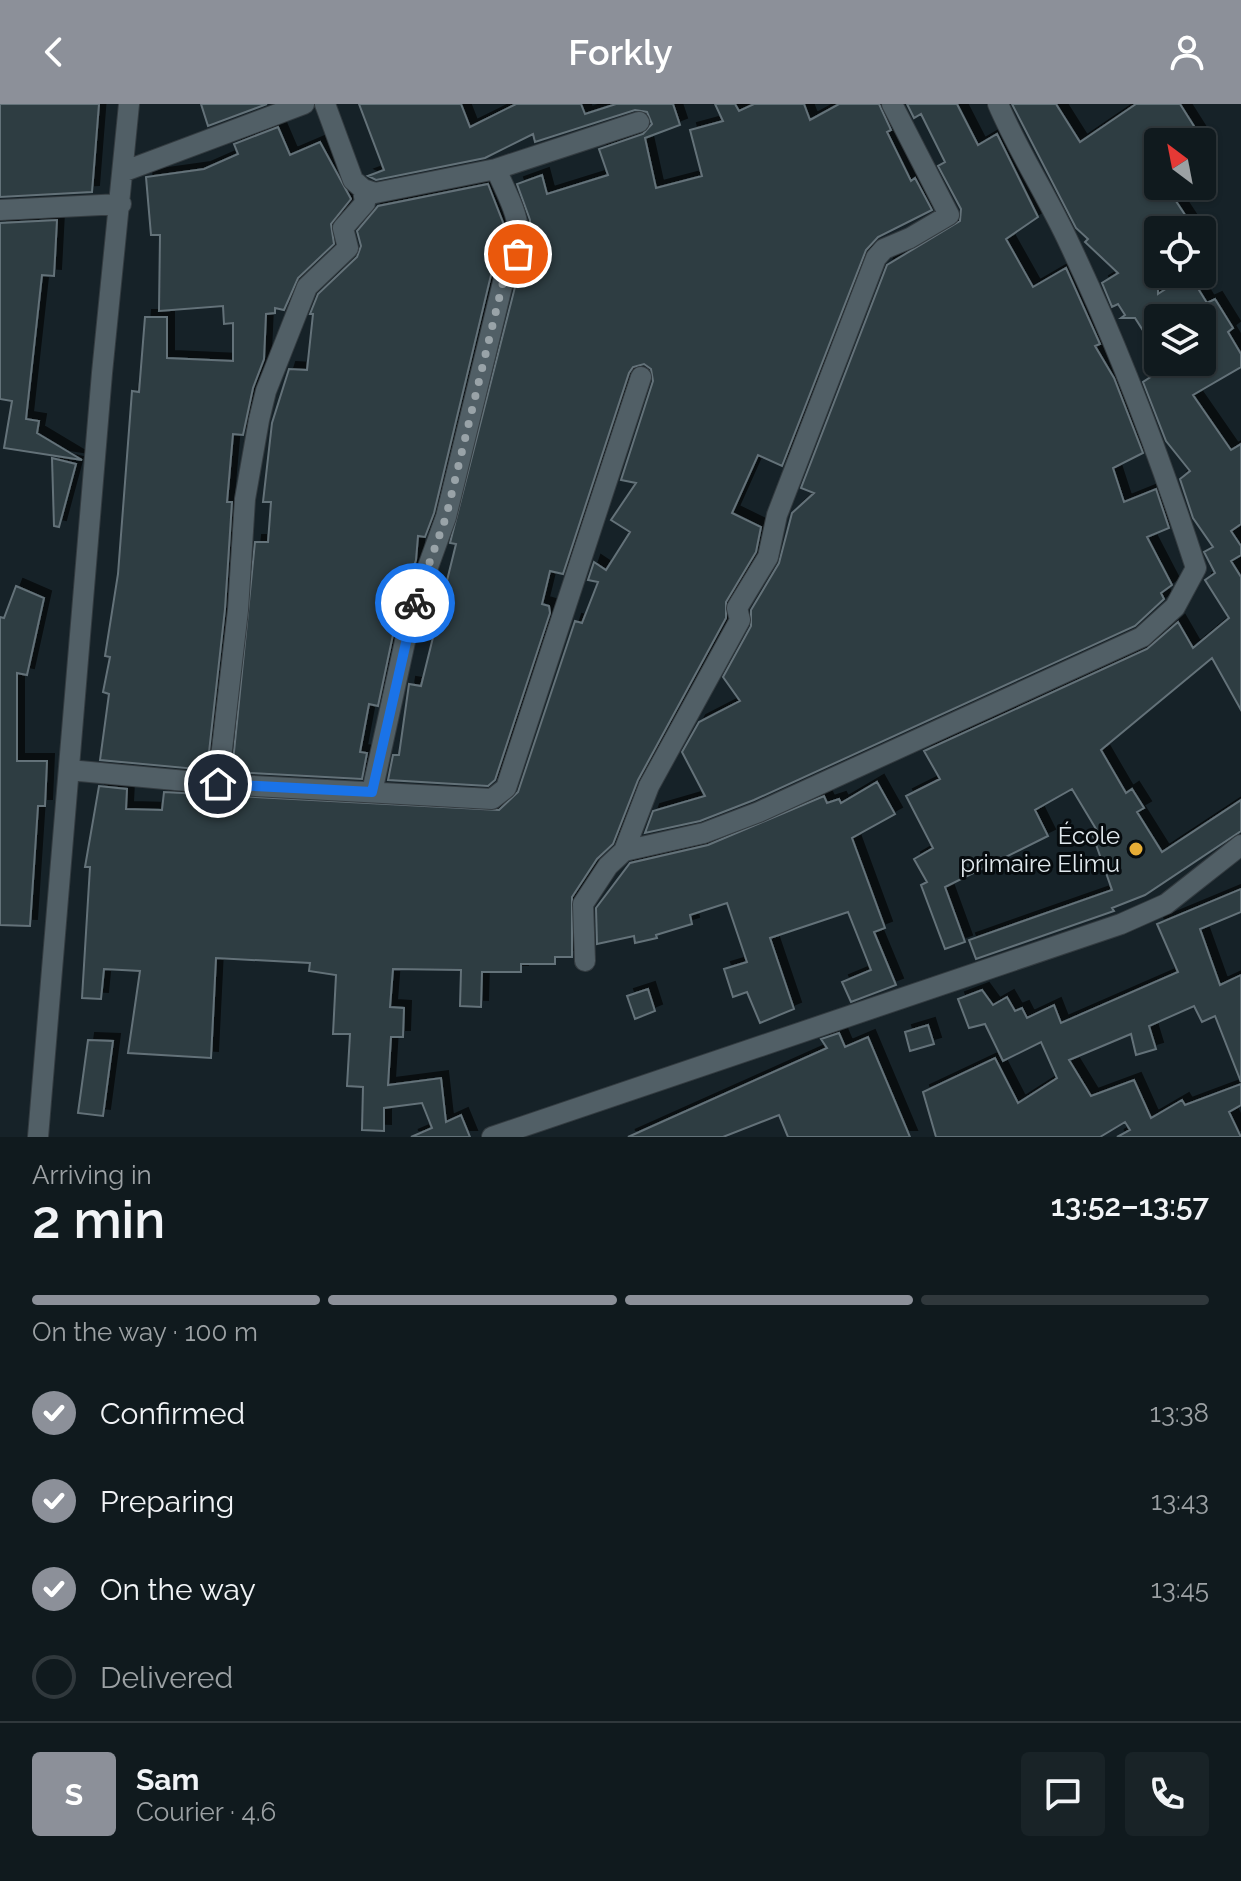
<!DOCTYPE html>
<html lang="en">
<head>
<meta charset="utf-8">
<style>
	body { margin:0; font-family:Raleway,sans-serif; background:#192327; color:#f1f3f6; height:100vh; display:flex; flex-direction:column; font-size:30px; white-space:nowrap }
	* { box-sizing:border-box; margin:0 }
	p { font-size:26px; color:#9ca1a4 }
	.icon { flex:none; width:44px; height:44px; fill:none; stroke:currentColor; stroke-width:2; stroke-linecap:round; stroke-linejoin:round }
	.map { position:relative; height:1033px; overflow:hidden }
	.side { display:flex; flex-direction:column; background:#101a1e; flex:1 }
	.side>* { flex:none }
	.needle { width:52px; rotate:328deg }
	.fabs { position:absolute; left:1144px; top:24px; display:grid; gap:16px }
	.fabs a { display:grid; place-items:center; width:72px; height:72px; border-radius:8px; background:#101a1e; box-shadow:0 2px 6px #0004,0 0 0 2px #30383c; font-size:40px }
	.pin { position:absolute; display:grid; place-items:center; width:68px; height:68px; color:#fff; margin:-34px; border:4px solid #fff; border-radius:50%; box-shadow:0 2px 8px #0007 }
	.courier { position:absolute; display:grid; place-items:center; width:80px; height:80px; margin:-40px; border:6px solid #1a73e8; border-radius:50%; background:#fff; color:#222; box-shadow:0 2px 10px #0007 }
	.headline em { font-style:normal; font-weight:600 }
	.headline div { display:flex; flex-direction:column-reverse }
	.headline { display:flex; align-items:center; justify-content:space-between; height:136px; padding:0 32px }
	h1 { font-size:52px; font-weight:600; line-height:60px }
	.bar { display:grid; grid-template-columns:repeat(4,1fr); gap:12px 8px; align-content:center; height:96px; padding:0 32px }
	.bar i { height:10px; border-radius:6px; background:#30383c }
	.bar .current { background:#8c9099 }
	.bar p { grid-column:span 4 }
	.line { display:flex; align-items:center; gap:20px; padding:0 32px; border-top:2px solid #30383c }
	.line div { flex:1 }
	.round { display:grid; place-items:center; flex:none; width:84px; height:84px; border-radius:8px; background:#192327 }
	ol { padding:0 32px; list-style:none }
	li { display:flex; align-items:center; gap:24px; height:88px }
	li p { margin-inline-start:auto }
	li .icon { padding:8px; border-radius:50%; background:#8c9099; color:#fff; stroke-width:4 }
	li:last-child { color:#9ca1a4 }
	li i { width:44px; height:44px; border:4px solid #30383c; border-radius:50% }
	header { display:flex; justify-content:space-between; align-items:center; height:104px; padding:0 32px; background:#8c9099; color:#fff; font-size:36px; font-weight:600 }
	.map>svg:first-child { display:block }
	.building { fill:#2f3c42; stroke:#647279; stroke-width:2; filter:url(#shadow) }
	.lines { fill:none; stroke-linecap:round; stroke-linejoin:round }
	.minor-casing { stroke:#343c41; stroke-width:22 }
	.minor { stroke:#515f66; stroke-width:20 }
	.done { stroke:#99a3a8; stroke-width:8; stroke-dasharray:0 14.4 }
	.route { stroke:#1a73e8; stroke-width:10 }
	.poi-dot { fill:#e6ad36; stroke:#060b0e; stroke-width:3 }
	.labels { text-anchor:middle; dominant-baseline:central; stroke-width:6; stroke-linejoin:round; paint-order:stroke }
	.poi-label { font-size:24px; fill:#e0e8ed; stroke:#060b0e; text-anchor:end }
</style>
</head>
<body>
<header><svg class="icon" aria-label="back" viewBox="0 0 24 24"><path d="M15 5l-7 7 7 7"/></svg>Forkly<svg class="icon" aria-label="person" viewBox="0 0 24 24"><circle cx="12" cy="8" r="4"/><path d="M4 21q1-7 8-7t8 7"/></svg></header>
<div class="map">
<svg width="1241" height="1033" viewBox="0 0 1241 1033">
	<defs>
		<filter id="shadow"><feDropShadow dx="7" dy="-7" stdDeviation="0" flood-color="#0009"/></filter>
	</defs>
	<rect width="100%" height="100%" fill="#162228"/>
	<path class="building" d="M 0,0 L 99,0 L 92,88 L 0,93 Z
		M 201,0 L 267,0 L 208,22 Z
		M 359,0 L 461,0 L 470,23 L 516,0 L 581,0 L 585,10 L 616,0 L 673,0 L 680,21 L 645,34 L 656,84 L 702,72 L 690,26 L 723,17 L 715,0 L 735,0 L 739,7 L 754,0 L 804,0 L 810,16 L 839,0 L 879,0 L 891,26 L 887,28 L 911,77 L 915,74 L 932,106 L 878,133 L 866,146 L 782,362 L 758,351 L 732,409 L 761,423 L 756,448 L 726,498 L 726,514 L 638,676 L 613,740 L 597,755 L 572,793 L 572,853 L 555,853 L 555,860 L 521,860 L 521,868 L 482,868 L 481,903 L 460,902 L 461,866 L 393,865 L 390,903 L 404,904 L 403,933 L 391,933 L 388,981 L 441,974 L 446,1018 L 461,1011 L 470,1033 L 411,1033 L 432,1024 L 422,999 L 384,1004 L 384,1027 L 362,1026 L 363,983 L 347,982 L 350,930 L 333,930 L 336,871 L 309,867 L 310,859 L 216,854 L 211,954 L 128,949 L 140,867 L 104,865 L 101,895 L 82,894 L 90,763 L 85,763 L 99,682 L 127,685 L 126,705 L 162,706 L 164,688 L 499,706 L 518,688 L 575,517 L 582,519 L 598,478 L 588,476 L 594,458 L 606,466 L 630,428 L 611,416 L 636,379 L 621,376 L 653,277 L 651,265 L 644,260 L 633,263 L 629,269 L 563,470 L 550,467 L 542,500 L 549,502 L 550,509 L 495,676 L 488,682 L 388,676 L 393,651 L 399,651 L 409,580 L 421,582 L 456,440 L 450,439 L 516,179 L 530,146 L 530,116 L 517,80 L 542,71 L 547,90 L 608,71 L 599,45 L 643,30 L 652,20 L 647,8 L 635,6 L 535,38 L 533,30 L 485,54 L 376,76 L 368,72 L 384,66 Z
		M 907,0 L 957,0 L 978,41 L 997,30 L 1038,113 L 1006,135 L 1033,183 L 1066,164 L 1100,240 L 1095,242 L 1114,274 L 1143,349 L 1113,364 L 1124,398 L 1156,385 L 1169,424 L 1147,433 L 1172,481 L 1161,489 L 1164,495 L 1135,522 L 754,696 L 700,717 L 645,729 L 653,707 L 705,692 L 682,648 L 699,618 L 740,597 L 723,573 L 751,522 L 751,506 L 779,459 L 792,409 L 814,389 L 801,384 L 887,161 L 960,117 L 961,105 L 938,62 L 945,58 L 921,10 L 914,14 Z
		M 1012,0 L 1056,0 L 1080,38 L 1136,0 L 1180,0 L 1204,38 L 1158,38 L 1158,82 L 1166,82 L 1195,126 L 1158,126 L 1158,190 L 1189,170 L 1207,199 L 1215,195 L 1233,224 L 1228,228 L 1241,250 L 1241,263 L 1193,291 L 1231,346 L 1241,340 L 1241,420 L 1231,427 L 1241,442 L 1241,451 L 1231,457 L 1241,473 L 1241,606 L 1212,554 L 1101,646 L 1126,689 L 1132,685 L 1144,704 L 1137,708 L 1162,748 L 1241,696 L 1241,727 L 1145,791 L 1112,804 L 1114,807 L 976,855 L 969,836 L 1112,786 L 1093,732 L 1099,730 L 1072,685 L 1035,706 L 1048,732 L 945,783 L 965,838 L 945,845 L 921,781 L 927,778 L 914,755 L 933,744 L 906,692 L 940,675 L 924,647 L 1147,545 L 1178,518 L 1193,544 L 1229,514 L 1205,476 L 1215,469 L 1204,448 L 1213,443 L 1193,414 L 1180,375 L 1190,367 L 1166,337 L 1143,278 L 1174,258 L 1211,258 L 1202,242 L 1202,214 L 1158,214 L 1158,250 L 1135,214 L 1121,214 L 1125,211 L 1118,200 L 1112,203 L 1102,179 L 1118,169 L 1085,138 L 1088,135 L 1076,124 Z
		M 278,23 L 290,51 L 320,38 L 351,95 L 331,120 L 334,140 L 298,174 L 284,206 L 275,204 L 275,209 L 266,210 L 264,255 L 253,284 L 243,331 L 233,330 L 227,398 L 232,398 L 225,505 L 207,666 L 100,656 L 109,590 L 103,588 L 110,553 L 105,552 L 118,470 L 132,287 L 139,288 L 145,213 L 167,213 L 167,254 L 233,257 L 233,219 L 224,220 L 223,202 L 159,207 L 160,131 L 151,131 L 146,73 L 204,65 L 238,50 L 234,40 Z
		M 488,80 L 504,121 L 504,141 L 491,171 L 434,409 L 425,433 L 418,432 L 416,456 L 398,507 L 378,602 L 369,600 L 360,648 L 367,649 L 362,675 L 232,668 L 255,438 L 268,438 L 271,398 L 263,398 L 272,319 L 289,265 L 307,266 L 313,210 L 310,210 L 318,190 L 357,153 L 361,142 L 357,127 L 378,102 Z
		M 57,116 L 54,172 L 42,171 L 26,315 L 39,317 L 37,329 L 82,356 L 4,344 L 12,297 L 0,295 L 0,119 Z
		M 52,354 L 76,360 L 59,423 L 54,422 Z
		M 16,482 L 44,494 L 27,571 L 17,569 L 17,657 L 47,657 L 45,702 L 38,702 L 30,822 L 0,821 L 0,513 L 4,514 Z
		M 877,678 L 895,710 L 852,734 L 885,824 L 874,828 L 896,881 L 851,898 L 842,878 L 871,866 L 848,808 L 770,834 L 794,905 L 760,919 L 747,888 L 733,893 L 724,865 L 747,858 L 727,799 L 690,811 L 692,820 L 656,831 L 657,834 L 635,839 L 634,832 L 597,840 L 596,804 L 630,759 L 708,741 L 824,692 L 827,699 L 839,695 L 841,699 Z
		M 1241,785 L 1241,808 L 1200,825 L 1220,881 L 1241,871 L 1241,978 L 1215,912 L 1202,918 L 1194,902 L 1149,922 L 1156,945 L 1136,951 L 1131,930 L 1069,956 L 1091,992 L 1134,976 L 1151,1014 L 1182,996 L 1185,1001 L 1241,980 L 1241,1001 L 1229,1008 L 1241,1033 L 1117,1033 L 1130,1026 L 1125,1018 L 1100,1033 L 936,1033 L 923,988 L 995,954 L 1018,999 L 1057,974 L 1041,938 L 1003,957 L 985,920 L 969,924 L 958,895 L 982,886 L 993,901 L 1007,893 L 1015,907 L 1022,904 L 1027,914 L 1054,901 L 1061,919 L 1178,868 L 1157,820 Z
		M 648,885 L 655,907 L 635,915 L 627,892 Z
		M 928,921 L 934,940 L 910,947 L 905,928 Z
		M 839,929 L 845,943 L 868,933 L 910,1033 L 788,1033 L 779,1011 L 723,1033 L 628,1033 L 827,944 L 821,935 Z
		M 88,936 L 113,937 L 103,1012 L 78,1009 Z"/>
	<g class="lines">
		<defs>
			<path id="minor" d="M 325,0 L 353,76 L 363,85 L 375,89 L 496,65 L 639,18
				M 125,67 L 304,0
				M 0,106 L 121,100
				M 69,666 L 218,680 L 492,695 L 506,684 L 641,273
				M 218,680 L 238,506 L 245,395 L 259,316 L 266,287 L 307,183 L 348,144 L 343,124 L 365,99 L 363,85
				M 372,688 L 411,510 L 446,413 L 504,174 C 531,129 515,109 496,65
				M 624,747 L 704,729 L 759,708 L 1142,533 L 1175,503 L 1196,464 C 1160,353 1120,246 1070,141 C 1048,93 1019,49 998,0
				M 585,857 L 583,800 L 608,762 L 624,747 L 649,682 L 740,516 L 737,504 L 768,453 L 777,411 L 876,154 L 884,145 L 910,134 L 949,111 L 892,0
				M 38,1033 L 102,269 L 129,0
				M 492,1033 L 1121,820 L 1166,800 L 1241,741"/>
		</defs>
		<use href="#minor" class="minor-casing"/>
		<use href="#minor" class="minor"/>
	</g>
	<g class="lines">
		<path class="done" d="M 415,499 L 446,413 L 504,174 L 518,150"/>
		<path class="route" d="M 218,680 L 372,688 L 415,499"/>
	</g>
	<circle class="poi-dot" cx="1136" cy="745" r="8"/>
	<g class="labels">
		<g class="poi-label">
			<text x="1120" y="731">École<tspan x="1120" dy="28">primaire Elimu</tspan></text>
		</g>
	</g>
</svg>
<div class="fabs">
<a><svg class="needle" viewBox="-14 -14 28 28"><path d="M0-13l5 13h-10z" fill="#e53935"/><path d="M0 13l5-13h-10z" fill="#9ca1a4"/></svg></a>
<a><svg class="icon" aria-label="locate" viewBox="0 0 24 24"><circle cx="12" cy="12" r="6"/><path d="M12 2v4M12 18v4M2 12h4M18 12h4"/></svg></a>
<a><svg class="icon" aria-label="layers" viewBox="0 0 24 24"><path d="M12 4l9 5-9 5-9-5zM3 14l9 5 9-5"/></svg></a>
</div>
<div class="pin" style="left:518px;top:150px;background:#ea580c"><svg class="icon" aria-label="bag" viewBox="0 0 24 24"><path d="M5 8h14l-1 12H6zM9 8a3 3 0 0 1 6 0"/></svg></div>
<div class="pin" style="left:218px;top:680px;background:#1f2937"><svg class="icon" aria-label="home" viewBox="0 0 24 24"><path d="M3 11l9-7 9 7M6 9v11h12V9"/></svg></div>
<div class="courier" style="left:415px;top:499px"><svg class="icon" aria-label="bike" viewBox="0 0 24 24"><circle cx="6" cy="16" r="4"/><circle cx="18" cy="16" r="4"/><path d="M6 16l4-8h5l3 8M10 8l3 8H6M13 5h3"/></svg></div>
</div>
<section class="side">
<div class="headline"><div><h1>2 min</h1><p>Arriving in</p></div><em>13:52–13:57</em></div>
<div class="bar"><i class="current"></i><i class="current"></i><i class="current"></i><i></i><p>On the way · 100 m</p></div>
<ol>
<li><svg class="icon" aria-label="check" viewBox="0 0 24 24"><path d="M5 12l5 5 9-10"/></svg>Confirmed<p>13:38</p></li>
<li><svg class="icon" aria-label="check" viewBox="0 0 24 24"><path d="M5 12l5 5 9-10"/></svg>Preparing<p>13:43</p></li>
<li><svg class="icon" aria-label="check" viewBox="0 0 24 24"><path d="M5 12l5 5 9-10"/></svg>On the way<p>13:45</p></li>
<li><i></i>Delivered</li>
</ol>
<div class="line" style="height:144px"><b class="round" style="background:#8c9099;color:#fff">S</b><div><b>Sam</b><p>Courier · 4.6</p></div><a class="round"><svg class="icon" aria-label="chat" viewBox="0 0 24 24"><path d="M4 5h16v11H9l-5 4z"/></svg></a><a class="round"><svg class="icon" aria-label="phone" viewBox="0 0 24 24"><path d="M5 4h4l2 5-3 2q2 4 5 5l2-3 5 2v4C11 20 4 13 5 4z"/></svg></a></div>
</section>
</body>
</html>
